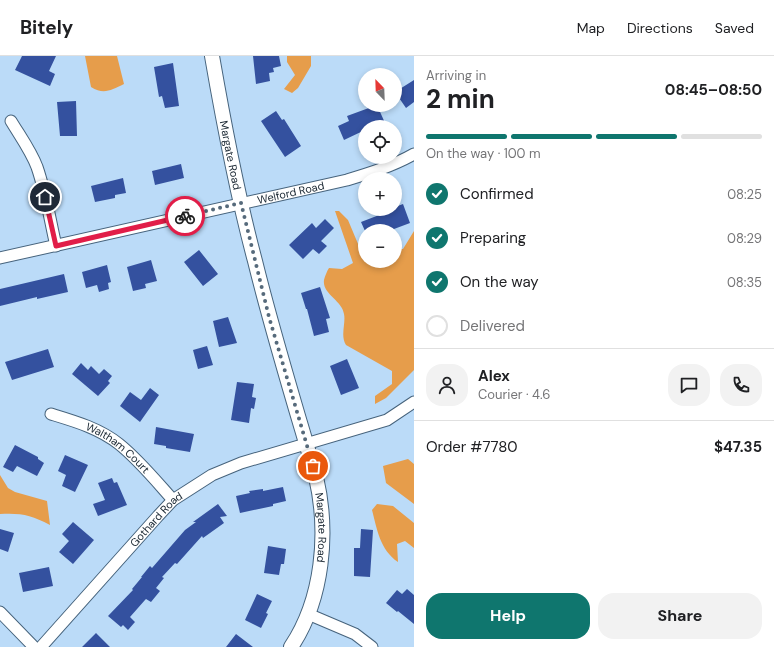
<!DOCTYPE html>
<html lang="en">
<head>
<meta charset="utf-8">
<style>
	body { margin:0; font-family:"DM Sans",sans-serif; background:#f2f2f2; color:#202124; height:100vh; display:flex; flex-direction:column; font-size:15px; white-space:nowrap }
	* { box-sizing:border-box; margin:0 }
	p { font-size:13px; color:#757577 }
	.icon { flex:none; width:22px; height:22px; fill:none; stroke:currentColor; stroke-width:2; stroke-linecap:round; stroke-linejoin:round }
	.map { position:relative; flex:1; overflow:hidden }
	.sheet { display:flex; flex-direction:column; background:#fff; width:360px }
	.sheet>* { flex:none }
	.needle { width:26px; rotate:337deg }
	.buttons { position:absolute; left:358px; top:12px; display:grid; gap:8px }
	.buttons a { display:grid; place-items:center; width:44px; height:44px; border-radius:50%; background:#fff; box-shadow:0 2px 6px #0003; font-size:20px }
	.pin { position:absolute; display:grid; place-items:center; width:34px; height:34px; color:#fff; margin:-17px; border:2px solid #fff; border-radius:50%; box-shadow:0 1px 4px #0007 }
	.courier { position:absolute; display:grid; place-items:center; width:40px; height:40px; margin:-20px; border:3px solid #e11d48; border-radius:50%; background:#fff; color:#222; box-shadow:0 1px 5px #0007 }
	.headline em { font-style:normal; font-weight:700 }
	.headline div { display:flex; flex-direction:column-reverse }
	.headline { display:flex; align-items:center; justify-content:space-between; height:68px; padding:0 12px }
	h1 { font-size:26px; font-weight:700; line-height:30px }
	.bar { display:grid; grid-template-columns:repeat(4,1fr); gap:6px 4px; align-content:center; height:48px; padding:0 12px }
	.bar i { height:5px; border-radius:3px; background:#e0e0e0 }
	.bar .active { background:#0f766e }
	.bar p { grid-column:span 4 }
	.line { display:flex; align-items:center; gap:10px; padding:0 12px; border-top:1px solid #e0e0e0 }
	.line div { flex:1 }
	.round { display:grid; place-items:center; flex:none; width:42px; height:42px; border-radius:16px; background:#f2f2f2 }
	ol { padding:0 12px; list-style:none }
	li { display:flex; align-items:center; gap:12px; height:44px }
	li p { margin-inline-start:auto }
	li .icon { padding:4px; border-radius:50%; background:#0f766e; color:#fff; stroke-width:4 }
	li:last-child { color:#757577 }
	li i { width:22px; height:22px; border:2px solid #e0e0e0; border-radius:50% }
	.button { display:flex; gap:8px; margin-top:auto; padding:8px 12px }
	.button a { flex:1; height:46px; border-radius:16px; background:#0f766e; color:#fff; font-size:16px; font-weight:700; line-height:46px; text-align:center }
	.button a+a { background:#f2f2f2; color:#202124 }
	header { display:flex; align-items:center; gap:24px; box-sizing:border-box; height:56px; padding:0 20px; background:#fff; border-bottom:1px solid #e0e0e0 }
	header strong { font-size:19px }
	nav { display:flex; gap:22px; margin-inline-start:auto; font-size:14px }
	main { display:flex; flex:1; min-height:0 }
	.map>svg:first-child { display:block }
	.green { fill:#e69d4b }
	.building { fill:#34519f }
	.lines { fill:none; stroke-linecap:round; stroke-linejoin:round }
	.minor-casing { stroke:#46637c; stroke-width:13 }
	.tertiary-casing { stroke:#46637c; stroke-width:16 }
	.minor { stroke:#fff; stroke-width:11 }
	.tertiary { stroke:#fff; stroke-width:14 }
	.done { stroke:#566a7b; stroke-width:4; stroke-dasharray:0 7.2 }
	.route { stroke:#e11d48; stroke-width:5 }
	.labels { text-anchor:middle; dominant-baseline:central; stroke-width:4; stroke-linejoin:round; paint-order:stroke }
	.street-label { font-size:11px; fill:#202d38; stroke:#f2f8fe }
</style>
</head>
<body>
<header>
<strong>Bitely</strong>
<nav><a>Map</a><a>Directions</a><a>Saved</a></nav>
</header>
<main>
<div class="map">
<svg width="414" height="591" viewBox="0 0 414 591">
	<rect width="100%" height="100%" fill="#bbdbf8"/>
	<path class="green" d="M 85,0 L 117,0 L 124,28 C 111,34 104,39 91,31 Z
		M 287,0 L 311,0 L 311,10 L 298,32 L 292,37 L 284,33 L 295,19 L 287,6 Z
		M 335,155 L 339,155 L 348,164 L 361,195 L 365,199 L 365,205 L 395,205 L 395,193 L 403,193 L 414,175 L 414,314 L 386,342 L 375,348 L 375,340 L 392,328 L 392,315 L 346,289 C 340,280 346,267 344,258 C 342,244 322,238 324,224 C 325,220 327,215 329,212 L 342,213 L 353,207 Z
		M 408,403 L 414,408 L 414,448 L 386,427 L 383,410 Z
		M 0,419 L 8,432 L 15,436 L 47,445 L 50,469 C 31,459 22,457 0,458 Z
		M 377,448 L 393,450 L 414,467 L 414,492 L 405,485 L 397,488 L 398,506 C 380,494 377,473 372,454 Z"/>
	<path class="building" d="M 22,0 L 56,0 L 49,15 L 55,18 L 50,30 L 15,14 Z
		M 253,0 L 279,0 L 281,10 L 273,12 L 274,16 L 269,17 L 270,25 L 256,28 Z
		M 173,7 L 179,50 L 165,52 L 162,40 L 159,41 L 154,11 Z
		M 414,24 L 414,46 L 406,52 L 395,36 Z
		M 76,45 L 77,80 L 60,80 L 57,46 Z
		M 377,49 L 385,67 L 376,71 L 365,71 L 365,74 L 344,84 L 338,70 L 349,65 L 347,60 Z
		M 276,55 L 282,64 L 284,63 L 301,90 L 285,101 L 261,65 Z
		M 181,108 L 184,122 L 155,129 L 152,115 Z
		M 123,122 L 126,137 L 115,139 L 115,142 L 95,146 L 91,130 Z
		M 403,148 L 410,167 L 394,173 L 394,175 L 365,175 L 361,166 L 387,156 L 386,154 L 395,153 L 395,151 Z
		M 325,163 L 334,172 L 321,185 L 327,190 L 319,198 L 313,193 L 303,203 L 289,189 L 312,167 L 316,172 Z
		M 199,194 L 218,218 L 203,230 L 184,206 Z
		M 151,204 L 157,225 L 145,228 L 146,232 L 133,235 L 127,211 Z
		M 107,209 L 111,226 L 108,227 L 109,233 L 99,236 L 97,229 L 86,232 L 82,216 Z
		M 64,218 L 68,236 L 37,243 L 37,241 L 0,250 L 0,233 Z
		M 320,231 L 330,262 L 326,263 L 329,276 L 314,280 L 307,253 L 306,253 L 301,237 Z
		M 228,261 L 237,287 L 219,291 L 213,265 Z
		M 207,290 L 213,309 L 198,313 L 193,294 Z
		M 48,293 L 54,311 L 12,324 L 5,306 Z
		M 347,303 L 359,332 L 341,339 L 330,310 Z
		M 81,307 L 88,314 L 91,310 L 99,318 L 104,313 L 112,320 L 108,325 L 110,327 L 98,340 L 72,318 Z
		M 237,326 L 254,328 L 252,341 L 256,342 L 254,353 L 251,352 L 249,367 L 231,364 Z
		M 150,332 L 159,339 L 140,366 L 120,350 L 130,336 L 141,344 Z
		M 156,371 L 194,378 L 190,396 L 166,392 L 166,390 L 154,388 Z
		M 15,389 L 38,401 L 38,403 L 44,407 L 37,420 L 17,410 L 13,416 L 3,411 Z
		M 65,399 L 88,409 L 75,436 L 62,430 L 66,419 L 58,415 Z
		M 112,422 L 114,427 L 117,426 L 127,449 L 98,460 L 93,448 L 105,444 L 98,427 Z
		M 283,431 L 286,445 L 273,448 L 273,450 L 240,457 L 236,440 L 250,437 L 249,435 L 263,433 L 263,435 Z
		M 218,448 L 227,460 L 220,461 L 224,467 L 203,482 L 202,480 L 177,508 L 175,507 L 162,521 L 164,522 L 156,532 L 160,535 L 151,546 L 146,543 L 145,544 L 130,561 L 135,566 L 128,574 L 123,569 L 121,571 L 108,560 L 133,534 L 132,533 L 142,521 L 141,521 L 150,510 L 152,512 L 185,474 L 196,466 L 193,466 Z
		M 73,466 L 94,484 L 73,508 L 59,496 L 69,485 L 62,478 Z
		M 0,473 L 14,477 L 8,496 L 0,493 Z
		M 361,473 L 373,474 L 370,521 L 354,520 L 354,492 L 360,492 Z
		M 268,490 L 286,493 L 284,508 L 281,508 L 279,519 L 264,517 Z
		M 49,511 L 53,530 L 23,536 L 19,517 Z
		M 407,533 L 414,539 L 414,568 L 398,555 L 397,556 L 386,547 L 397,534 L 402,538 Z
		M 257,538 L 272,545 L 266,557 L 268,558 L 261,572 L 245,564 Z
		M 96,577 L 110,591 L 82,591 Z
		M 236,578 L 253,591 L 226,591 Z"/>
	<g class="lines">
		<defs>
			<g id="minor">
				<path d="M 11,65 C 20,80 31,95 37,111 C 46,137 50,164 56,190"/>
				<path id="s1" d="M 0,202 L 347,124 C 370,117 393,110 414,98"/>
				<path id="s2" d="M 51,358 C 74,365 99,372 119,388 C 139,404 156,425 173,444"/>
				<path d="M 0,556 L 34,591"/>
				<path d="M 308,558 L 355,578 L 372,591"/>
				<path id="s3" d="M 41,591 L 158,460 L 173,444 L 212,419 L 241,407 L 387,364 L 414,346"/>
			</g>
			<g id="tertiary">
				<path id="s4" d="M 212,0 C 224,69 237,138 255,205 C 273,278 295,349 316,421 C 329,477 323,543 291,591"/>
			</g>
		</defs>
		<use href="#minor" class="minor-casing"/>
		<use href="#tertiary" class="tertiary-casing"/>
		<use href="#minor" class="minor"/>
		<use href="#tertiary" class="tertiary"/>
	</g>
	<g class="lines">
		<path class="done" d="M 185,160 L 241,147 L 269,261 L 313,410"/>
		<path class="route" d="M 45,141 L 56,190 L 185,160"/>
	</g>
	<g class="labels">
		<g class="street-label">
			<text stroke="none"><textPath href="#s4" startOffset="101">Margate Road</textPath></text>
			<text stroke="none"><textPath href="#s1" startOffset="298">Welford Road</textPath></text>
			<text stroke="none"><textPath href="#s2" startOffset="76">Waltham Court</textPath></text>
			<text stroke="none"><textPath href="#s3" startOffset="172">Gothard Road</textPath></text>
			<text stroke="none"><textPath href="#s4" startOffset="485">Margate Road</textPath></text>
		</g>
	</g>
</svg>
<div class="buttons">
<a><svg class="needle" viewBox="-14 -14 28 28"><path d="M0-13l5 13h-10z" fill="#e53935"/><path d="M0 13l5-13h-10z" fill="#757577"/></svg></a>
<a><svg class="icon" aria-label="locate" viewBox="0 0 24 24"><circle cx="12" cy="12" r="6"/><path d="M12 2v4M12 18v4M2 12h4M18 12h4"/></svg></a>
<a>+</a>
<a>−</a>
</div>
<div class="pin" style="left:313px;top:410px;background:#ea580c"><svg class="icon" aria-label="bag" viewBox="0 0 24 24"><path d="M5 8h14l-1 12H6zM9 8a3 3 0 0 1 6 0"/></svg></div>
<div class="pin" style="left:45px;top:141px;background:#1f2937"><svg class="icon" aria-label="home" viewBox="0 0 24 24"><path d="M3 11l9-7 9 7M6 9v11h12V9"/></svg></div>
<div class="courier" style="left:185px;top:160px"><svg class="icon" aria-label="bike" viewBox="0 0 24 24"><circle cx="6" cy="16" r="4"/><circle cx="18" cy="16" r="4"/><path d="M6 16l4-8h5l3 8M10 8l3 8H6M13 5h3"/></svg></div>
</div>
<section class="sheet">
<div class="headline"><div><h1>2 min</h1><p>Arriving in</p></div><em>08:45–08:50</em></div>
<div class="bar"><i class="active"></i><i class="active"></i><i class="active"></i><i></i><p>On the way · 100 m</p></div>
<ol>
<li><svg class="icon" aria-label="check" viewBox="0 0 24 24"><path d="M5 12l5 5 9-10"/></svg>Confirmed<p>08:25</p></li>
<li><svg class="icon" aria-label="check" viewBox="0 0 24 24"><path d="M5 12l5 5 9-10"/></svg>Preparing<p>08:29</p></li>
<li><svg class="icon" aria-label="check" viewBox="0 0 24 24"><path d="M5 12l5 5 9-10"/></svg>On the way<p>08:35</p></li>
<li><i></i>Delivered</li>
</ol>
<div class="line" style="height:72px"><a class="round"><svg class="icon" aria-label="person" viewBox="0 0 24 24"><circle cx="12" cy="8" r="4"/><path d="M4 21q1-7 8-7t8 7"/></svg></a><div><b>Alex</b><p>Courier · 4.6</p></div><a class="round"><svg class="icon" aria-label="chat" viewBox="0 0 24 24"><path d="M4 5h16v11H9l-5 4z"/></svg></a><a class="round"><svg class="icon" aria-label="phone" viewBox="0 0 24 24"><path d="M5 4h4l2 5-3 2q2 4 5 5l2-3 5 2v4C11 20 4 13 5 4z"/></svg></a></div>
<div class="line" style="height:52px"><div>Order #7780</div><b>$47.35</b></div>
<div class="button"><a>Help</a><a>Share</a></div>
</section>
</main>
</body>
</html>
